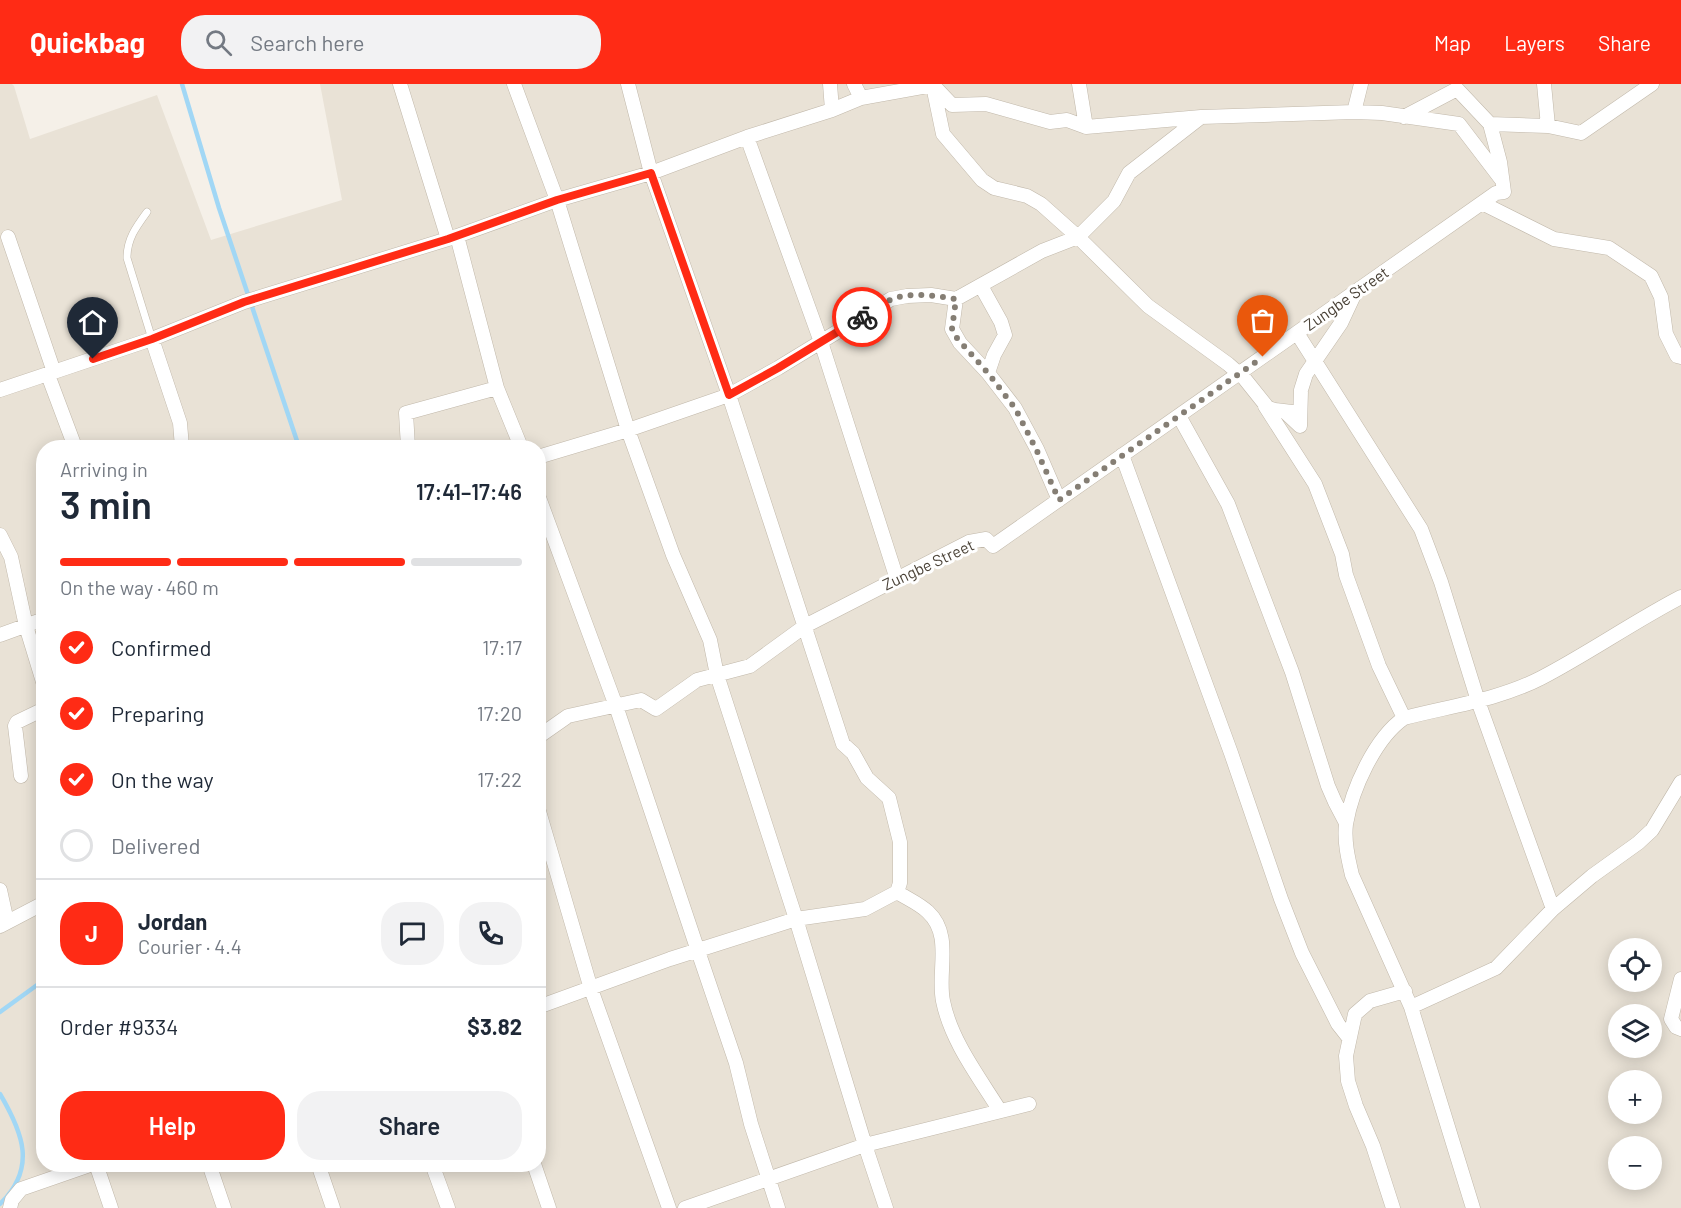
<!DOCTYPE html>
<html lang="en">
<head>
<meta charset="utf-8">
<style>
	body { margin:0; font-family:Barlow,sans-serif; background:#f2f2f3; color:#1f2937; height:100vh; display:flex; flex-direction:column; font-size:22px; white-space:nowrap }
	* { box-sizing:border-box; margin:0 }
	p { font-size:20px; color:#747a83 }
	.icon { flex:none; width:33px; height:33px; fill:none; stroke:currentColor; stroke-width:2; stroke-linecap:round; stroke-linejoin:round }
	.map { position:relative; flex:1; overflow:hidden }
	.side { position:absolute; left:36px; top:356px; width:510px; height:732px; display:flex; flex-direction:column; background:#fff; border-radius:24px; box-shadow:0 3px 15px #0003 }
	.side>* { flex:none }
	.controls { position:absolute; left:1608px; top:854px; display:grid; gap:12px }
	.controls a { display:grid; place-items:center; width:54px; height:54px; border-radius:50%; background:#fff; box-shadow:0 3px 15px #0003; font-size:30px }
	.pin { position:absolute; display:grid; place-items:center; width:51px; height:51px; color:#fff; margin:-62px -26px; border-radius:50% 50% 50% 0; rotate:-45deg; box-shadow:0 0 6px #0007 }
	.pin .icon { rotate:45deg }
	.courier { position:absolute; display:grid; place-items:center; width:60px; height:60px; margin:-30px; border:4px solid #ff2b15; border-radius:50%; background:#fff; color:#222; box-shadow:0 2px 8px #0007 }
	.overview em { font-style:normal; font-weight:600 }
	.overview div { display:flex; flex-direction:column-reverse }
	.overview { display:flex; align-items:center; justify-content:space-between; height:102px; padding:0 24px }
	h1 { font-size:39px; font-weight:600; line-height:45px }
	.bar { display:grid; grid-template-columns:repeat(4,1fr); gap:9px 6px; align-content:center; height:72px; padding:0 24px }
	.bar i { height:8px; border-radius:4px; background:#e0e1e3 }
	.bar .selected { background:#ff2b15 }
	.bar p { grid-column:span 4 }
	.line { display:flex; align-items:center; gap:15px; padding:0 24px; border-top:2px solid #e0e1e3 }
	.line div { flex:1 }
	.round { display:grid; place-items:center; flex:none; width:63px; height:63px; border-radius:24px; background:#f2f2f3 }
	ol { padding:0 24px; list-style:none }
	li { display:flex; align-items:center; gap:18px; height:66px }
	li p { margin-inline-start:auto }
	li .icon { padding:6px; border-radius:50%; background:#ff2b15; color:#fff; stroke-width:4 }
	li:last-child { color:#747a83 }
	li i { width:33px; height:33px; border:3px solid #e0e1e3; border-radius:50% }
	.cta { display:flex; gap:12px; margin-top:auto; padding:12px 24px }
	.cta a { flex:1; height:69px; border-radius:24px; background:#ff2b15; color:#fff; font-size:24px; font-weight:600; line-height:69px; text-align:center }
	.cta a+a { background:#f2f2f3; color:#1f2937 }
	header { display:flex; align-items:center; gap:36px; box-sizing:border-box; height:84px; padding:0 30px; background:#ff2b15; color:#fff }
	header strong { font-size:28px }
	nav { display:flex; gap:33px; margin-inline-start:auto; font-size:21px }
	.search { width:420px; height:54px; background:#f2f2f3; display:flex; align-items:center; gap:15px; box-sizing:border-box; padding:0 21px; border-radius:24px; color:#747a83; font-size:22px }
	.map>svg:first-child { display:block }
	.residential { fill:#e9e2d6; fill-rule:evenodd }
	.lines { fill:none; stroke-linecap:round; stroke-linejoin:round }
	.stream { stroke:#a1d7f5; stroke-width:4.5 }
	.lane-casing { stroke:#c1b8aa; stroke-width:8 }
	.street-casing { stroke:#c1b8aa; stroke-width:15 }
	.lane { stroke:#fff; stroke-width:7 }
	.street { stroke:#fff; stroke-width:14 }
	.done { stroke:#857e74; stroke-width:6; stroke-dasharray:0 10.8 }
	.route { stroke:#ff2b15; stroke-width:8 }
	.labels { text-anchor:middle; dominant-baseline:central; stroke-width:6; stroke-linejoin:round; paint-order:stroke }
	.street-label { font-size:16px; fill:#494136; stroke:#fff }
</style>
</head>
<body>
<header>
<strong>Quickbag</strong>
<div class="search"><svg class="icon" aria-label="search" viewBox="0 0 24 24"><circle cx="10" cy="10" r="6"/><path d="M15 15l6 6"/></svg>Search here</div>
<nav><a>Map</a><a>Layers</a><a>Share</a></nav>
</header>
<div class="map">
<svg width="1681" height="1124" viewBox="0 0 1681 1124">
	<rect width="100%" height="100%" fill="#f5f0e8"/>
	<path class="residential" d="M 0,0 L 12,0 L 14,2 L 30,55 L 157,11 L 211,156 L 342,116 L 320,0 L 1681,0 L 1681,1124 L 0,1124 ZM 44,363 L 538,363 L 538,1080 L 44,1080 ZM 1618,864 L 1652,864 L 1652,897 L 1618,897 ZM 1618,930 L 1652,930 L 1652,963 L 1618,963 ZM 1618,996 L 1652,996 L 1652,1029 L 1618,1029 ZM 1618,1062 L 1652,1062 L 1652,1095 L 1618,1095 Z"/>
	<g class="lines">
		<path class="stream" d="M 182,0 L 219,124 L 299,363
			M 0,928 L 44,896
			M 0,1010 C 23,1049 37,1084 0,1120"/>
		<defs>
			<path id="lane" d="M 147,128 C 136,143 127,155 127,174 L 152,255"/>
			<path id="street" d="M 400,0 L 448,155 L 457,152 L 497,304 L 406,329 L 408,363
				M 514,0 L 557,116 L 628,346 L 538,373
				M 628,0 L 651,89 L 729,311 L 628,346 L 673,471 L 710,556 L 717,591 L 796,835 L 865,1061 L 886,1124
				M 830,0 L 832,26
				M 854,0 L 861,14
				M 1079,0 L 1086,43
				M 1544,0 L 1548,42
				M 933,2 L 943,50 L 982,96 L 994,104 L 1027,112 L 1041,120 L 1078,153 L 1148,222 L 1228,280 L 1244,294 L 1268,324 L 1275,326 L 1300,329
				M 1354,28 L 1361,0
				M 1404,33 L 1457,5 L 1490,40
				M 747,53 L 821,258 L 895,489
				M 1482,119 L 1554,155 L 1609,164 L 1651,192 L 1661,213 L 1666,250 L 1677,272 L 1681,273
				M 457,152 L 557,116 L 651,89 L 747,53 L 832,26 L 861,14 L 933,1 L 952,21 L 986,20 L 1050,38 L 1067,36 L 1086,43 L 1201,33 L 1354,28 L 1382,29 L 1459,40 L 1501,95
				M 8,153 L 54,288
				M 981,202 L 1001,238 L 1005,251 L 994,271 L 988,289 L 1015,324 L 1037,365 L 1059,416
				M 956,215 L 952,245 L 960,259 L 988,289
				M 1297,249 L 1421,445 L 1441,498 L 1478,617 L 1553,825
				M 152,255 L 180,339 L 182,363
				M 48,291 L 75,363
				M 497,304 L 521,363
				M 0,306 L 152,255 L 244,218 L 448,155
				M 1265,322 L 1315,400 L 1342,470 L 1346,491 L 1379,582 L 1404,634
				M 1284,327 L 1300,342 L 1301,306 L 1306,290 L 1341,239 L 1355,209
				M 1179,332 L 1228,420 L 1292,588 L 1328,702 L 1335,718 L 1346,739
				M 1122,371 L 1231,669 L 1281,815 L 1302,869 L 1338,940 L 1349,954
				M 538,411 L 616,622 L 698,867 L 736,979 L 751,1040 L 778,1124
				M 0,451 L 11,473 L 26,542 L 44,601
				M 0,551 L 44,535
				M 538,653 L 568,632 L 641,616 L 656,625 L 697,596 L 750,582 L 805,542 L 969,458 L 986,455 L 993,462 L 1496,109 L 1504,108 L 1500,78 L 1490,40 L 1548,42 L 1581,49 L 1652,0
				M 21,692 L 15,642 L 17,638 L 44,625
				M 538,724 L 591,905 L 669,1124
				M 0,806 L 7,838
				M 897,808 L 900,799 L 900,758 L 889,714 L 867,694 L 853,669 L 843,660 L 729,311 L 778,284 L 891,215 L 907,212 L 931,211 L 956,215 L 1042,167 L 1078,153 L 1114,117 L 1129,89 L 1201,33
				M 0,842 L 44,819
				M 1681,895 L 1671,935 L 1676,943 L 1681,945
				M 538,923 L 670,875 L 796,835 L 865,825 L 897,808 C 906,814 920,820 928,828 C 953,851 937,888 943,917 C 951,957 979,993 1000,1027
				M 1411,923 L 1496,884 L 1553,825 L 1592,792 L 1638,759 L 1652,746 L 1681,698
				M 96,1080 L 111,1124
				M 209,1080 L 224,1124
				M 318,1080 L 333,1124
				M 432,1080 L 448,1124
				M 534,1080 L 549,1124
				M 10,1124 L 12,1116 L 21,1105 L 93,1080
				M 685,1124 L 865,1061 L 1029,1020
				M 1393,1124 L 1373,1062 L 1356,1022 L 1348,997 L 1346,972 L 1355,930 L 1370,917 L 1405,907
				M 1473,1124 L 1411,923 L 1352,791 C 1348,774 1344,757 1346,740 C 1352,705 1375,654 1404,634 C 1450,622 1498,616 1541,594 C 1589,569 1633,538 1681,513"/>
		</defs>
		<use href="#lane" class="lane-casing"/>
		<use href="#street" class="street-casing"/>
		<use href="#lane" class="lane"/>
		<use href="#street" class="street"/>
	</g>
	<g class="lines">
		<path class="done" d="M 862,233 C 871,227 880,220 890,216 C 910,207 936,212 956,215 L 952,245 L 956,253 L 988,289 L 1015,324 L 1036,365 L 1059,416 L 1263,273"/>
		<path class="route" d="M 93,275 L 152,255 L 244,218 L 448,155 L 557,116 L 651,89 L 729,311 L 778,284 L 862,233"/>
	</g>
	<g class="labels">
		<g class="street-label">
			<text transform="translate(1346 214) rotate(-35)">Zungbe Street</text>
			<text transform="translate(928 480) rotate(-25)">Zungbe Street</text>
		</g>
	</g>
</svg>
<div class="controls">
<a><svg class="icon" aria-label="locate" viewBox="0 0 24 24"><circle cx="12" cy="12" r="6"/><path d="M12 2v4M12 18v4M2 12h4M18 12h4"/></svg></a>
<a><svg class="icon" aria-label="layers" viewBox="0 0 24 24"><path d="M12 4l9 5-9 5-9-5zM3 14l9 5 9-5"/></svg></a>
<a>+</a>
<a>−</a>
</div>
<div class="pin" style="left:1263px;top:273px;background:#ea580c"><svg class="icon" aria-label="bag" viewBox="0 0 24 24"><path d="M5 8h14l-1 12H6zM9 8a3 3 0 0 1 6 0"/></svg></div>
<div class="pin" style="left:93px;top:275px;background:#1f2937"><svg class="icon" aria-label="home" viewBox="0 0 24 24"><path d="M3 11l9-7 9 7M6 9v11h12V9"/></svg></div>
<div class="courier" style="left:862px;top:233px"><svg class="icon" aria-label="bike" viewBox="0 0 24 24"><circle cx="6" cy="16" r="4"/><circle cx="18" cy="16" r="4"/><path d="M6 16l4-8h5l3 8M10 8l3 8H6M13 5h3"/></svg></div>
<section class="side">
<div class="overview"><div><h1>3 min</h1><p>Arriving in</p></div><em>17:41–17:46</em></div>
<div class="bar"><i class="selected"></i><i class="selected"></i><i class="selected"></i><i></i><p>On the way · 460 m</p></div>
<ol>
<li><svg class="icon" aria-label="check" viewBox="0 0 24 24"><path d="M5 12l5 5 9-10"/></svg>Confirmed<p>17:17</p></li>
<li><svg class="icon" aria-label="check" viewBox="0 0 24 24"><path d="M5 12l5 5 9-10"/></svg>Preparing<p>17:20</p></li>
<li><svg class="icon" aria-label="check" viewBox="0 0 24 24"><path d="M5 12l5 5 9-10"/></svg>On the way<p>17:22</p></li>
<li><i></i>Delivered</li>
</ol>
<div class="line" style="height:108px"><b class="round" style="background:#ff2b15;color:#fff">J</b><div><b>Jordan</b><p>Courier · 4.4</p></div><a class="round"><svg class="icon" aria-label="chat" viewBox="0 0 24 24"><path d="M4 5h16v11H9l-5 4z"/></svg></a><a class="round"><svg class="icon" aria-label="phone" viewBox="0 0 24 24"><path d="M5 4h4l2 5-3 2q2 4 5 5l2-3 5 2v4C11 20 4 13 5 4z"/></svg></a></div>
<div class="line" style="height:78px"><div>Order #9334</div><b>$3.82</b></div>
<div class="cta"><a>Help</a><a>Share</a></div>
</section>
</div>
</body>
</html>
